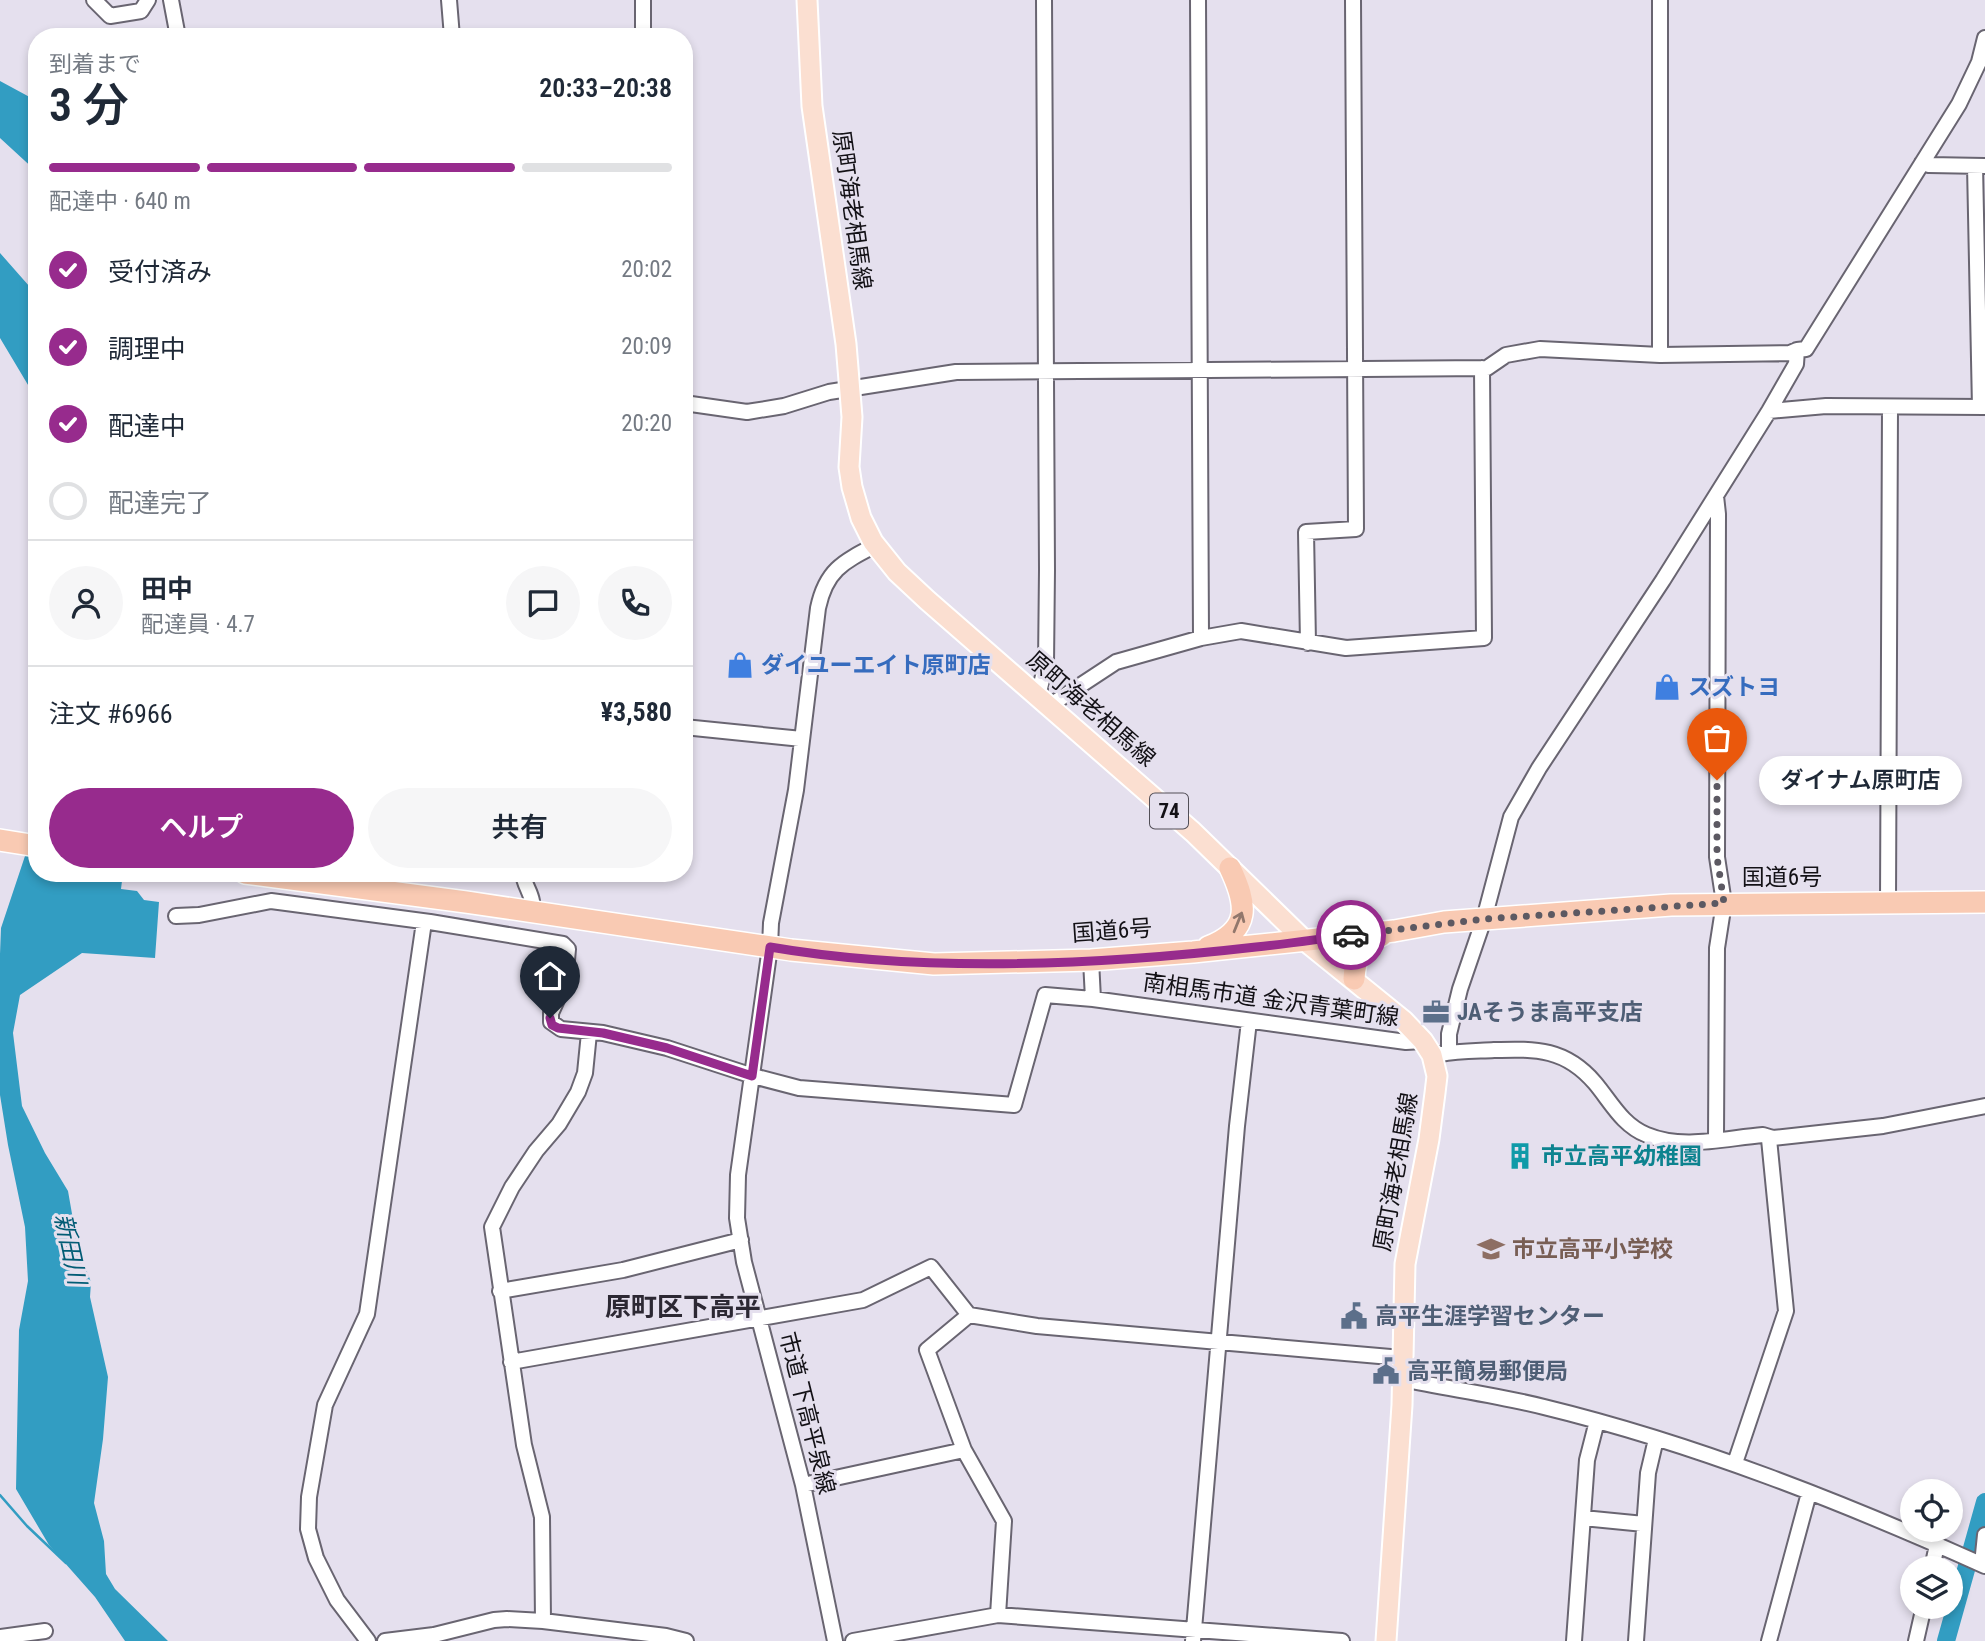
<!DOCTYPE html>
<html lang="ja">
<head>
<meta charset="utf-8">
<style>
	body { margin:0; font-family:"Roboto Condensed","Noto Sans JP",sans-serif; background:#f6f6f7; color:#1f2937; height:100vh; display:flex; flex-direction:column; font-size:26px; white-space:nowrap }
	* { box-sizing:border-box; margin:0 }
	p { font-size:23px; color:#747a83 }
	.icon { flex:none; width:38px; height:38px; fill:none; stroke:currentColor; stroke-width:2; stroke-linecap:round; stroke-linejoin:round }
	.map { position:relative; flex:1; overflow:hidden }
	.side { position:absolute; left:28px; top:28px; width:665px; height:854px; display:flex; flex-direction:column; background:#fff; border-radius:28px; box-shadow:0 4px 10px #0003 }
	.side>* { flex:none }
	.fabs { position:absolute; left:1900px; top:1479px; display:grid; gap:14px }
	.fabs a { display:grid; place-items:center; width:63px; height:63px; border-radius:50%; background:#fff; box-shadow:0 4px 10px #0003; font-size:35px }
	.pin { position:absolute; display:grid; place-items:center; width:60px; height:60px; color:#fff; margin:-72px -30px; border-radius:50% 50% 50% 0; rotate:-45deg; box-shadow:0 0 7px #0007 }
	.pin .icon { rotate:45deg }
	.courier { position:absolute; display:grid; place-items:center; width:70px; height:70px; margin:-35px; border:5px solid #972b8d; border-radius:50%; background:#fff; color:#222; box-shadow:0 2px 9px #0007 }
	.bubble { position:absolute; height:49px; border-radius:24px; background:#fff; box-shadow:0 4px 10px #0003; font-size:23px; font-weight:600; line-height:49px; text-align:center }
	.summary em { font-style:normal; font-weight:600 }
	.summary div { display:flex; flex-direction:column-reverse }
	.summary { display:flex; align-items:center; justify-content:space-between; height:119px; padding:0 21px }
	h1 { font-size:46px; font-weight:600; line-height:52px }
	.bar { display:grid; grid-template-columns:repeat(4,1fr); gap:10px 7px; align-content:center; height:84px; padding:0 21px }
	.bar i { height:9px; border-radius:5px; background:#e0e1e3 }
	.bar .on { background:#972b8d }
	.bar p { grid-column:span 4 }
	.line { display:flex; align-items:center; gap:18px; padding:0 21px; border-top:2px solid #e0e1e3 }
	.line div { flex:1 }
	.round { display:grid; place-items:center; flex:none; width:74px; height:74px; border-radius:37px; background:#f6f6f7 }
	ol { padding:0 21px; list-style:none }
	li { display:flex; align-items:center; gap:21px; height:77px }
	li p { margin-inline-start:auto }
	li .icon { padding:7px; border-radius:50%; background:#972b8d; color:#fff; stroke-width:4 }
	li:last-child { color:#747a83 }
	li i { width:38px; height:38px; border:4px solid #e0e1e3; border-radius:50% }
	.primary-button { display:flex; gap:14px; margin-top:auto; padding:14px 21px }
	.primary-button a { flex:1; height:80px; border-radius:42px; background:#972b8d; color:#fff; font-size:28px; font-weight:600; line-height:80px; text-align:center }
	.primary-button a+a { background:#f6f6f7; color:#1f2937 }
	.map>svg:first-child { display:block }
	.water { fill:#329dc2 }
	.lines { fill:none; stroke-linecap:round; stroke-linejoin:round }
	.stream { stroke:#329dc2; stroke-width:2.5 }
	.river { stroke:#329dc2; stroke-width:18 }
	.minor-casing { stroke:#696571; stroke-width:18 }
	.major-casing { stroke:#fff; stroke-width:23 }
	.highway-casing { stroke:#fff; stroke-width:24 }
	.minor { stroke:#fff; stroke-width:14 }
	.major { stroke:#fbdfd1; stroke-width:19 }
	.highway { stroke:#f9cab3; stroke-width:21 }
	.oneway { stroke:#92776c }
	.done { stroke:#5c5962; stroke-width:7; stroke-dasharray:0 12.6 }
	.route { stroke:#972b8d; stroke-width:9 }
	.labels { text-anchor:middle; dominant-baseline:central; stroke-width:6; stroke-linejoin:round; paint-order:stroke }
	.shield { fill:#e5e0ee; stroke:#524f57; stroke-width:2 }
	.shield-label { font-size:21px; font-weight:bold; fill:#131116 }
	.street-label { font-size:23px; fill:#131116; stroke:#e5e0ee }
	.shop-label { font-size:23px; font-weight:bold; fill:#366cbe; stroke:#e5e0ee; text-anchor:start }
	.service-label { font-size:23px; font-weight:bold; fill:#4e5e75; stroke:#e5e0ee; text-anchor:start }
	.culture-label { font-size:23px; font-weight:bold; fill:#0d838f; stroke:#e5e0ee; text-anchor:start }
	.education-label { font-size:23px; font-weight:bold; fill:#785e54; stroke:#e5e0ee; text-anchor:start }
	.water-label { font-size:24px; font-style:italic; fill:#025c75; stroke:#e5e0ee }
	.quarter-label { font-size:26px; font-weight:bold; fill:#2c2833; stroke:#e5e0ee }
</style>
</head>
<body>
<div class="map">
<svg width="1985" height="1641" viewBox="0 0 1985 1641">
	<rect width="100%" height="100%" fill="#e5e0ee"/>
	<path class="water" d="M 0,81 L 37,101 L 37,172 L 0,138 Z
		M 0,253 L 37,295 L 37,400 L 0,338 Z
		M 37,820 L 37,873 L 123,873 L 121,889 L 137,891 L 144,900 L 159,902 L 155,958 L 82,953 L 20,995 L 13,1033 L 22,1106 L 45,1153 L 68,1191 L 78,1248 L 91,1282 L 90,1297 L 108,1377 L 103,1439 L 94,1503 L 104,1541 L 106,1574 L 115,1589 L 168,1641 L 125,1641 L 95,1597 L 49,1545 L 16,1489 L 19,1330 L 28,1281 L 25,1227 L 8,1145 L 0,1095 L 0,954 L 1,928 Z"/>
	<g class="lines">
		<path class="stream" d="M 0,1495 L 27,1526 L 66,1563"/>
		<path class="river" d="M 1946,1641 L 1985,1502"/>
		<defs>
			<path id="minor" d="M 94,0 L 110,16 L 141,11 L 148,0
				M 171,0 L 178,37
				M 449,0 L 452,37
				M 643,0 L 643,37
				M 1198,0 L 1201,638
				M 1922,163 L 1929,165 L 1985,166
				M 1975,166 L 1980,407
				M 1660,355 L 1660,0
				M 684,403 L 747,412 L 784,406 L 829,392 L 956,372 L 1487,368 L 1506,355 L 1540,349 L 1660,355 L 1790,353 L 1797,350
				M 1769,411 L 1826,406 L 1985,407
				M 1716,496 L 1718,514 L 1717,857 L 1724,903 L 1717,948 L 1716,1139
				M 1308,643 L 1306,532 L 1356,529 L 1353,0
				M 1038,696 L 1046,664 L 1047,570 L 1044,0
				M 1049,706 L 1116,662 L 1201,638 L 1241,631 L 1346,648 L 1484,638 L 1482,368
				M 684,727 L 802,739
				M 523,873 C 524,885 530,890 532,901
				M 1888,902 L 1890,407
				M 176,916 L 199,915 L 271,901 L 430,922 L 563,944 L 568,949 L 565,982 L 551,1013 L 551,1022 L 561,1029 L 603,1033 L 667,1048 L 753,1076 L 799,1088 L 1014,1105 L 1045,995 L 1093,999 L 1406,1042 L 1423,1041
				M 1091,960 L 1093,999
				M 1449,1052 L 1449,1034 L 1460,989 L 1484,919 L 1511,817 L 1539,768 L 1663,580 L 1769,411 L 1796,364 L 1797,350 L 1806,349 L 1959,104 L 1979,62 L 1985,38
				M 1440,1054 C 1458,1051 1476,1051 1494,1050 C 1536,1049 1565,1048 1595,1083 C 1611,1102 1622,1125 1647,1135 C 1682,1150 1726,1138 1763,1135 L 1773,1138 L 1883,1126 L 1985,1106
				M 500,1291 L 623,1270 L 741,1240
				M 969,1315 L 927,1350 L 964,1450 L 1004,1521 L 998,1615
				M 511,1362 L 863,1300 L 931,1267 L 969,1315 L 1037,1326 L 1402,1358
				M 1402,1379 C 1449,1389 1497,1395 1544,1407 C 1696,1444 1842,1502 1985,1566
				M 1735,1463 L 1786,1311 L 1769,1139
				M 803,1485 L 964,1450
				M 1583,1518 L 1644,1524
				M 1982,1564 L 1985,1535
				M 1932,1568 L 1937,1545
				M 543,1621 L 542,1517 L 524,1445 L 492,1227 L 512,1187 L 536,1151 L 559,1124 L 578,1092 L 585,1073 L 589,1033
				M 0,1637 L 45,1631
				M 368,1641 L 337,1600 L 316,1558 L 308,1529 L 309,1497 L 325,1405 L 367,1314 L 424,922
				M 385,1641 L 434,1635 L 494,1620 L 507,1619 L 543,1621 L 666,1636 L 686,1641
				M 835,1641 L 803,1485 L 744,1262 L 737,1218 L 738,1175 L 770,947 L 771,923 L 796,790 L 818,608 C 826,570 843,562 876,545
				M 853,1641 L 998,1615 L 1342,1641
				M 1193,1641 L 1237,1126 L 1249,1021
				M 1574,1641 L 1587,1460 L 1597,1421
				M 1636,1641 L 1648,1473 L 1656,1439
				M 1769,1641 L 1809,1493
				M 1916,1641 L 1924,1606"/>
			<path id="major" d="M 807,0 L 812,106 L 846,344 L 852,417 L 849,467 L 852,487 L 861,518 L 873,542 L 897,572 L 927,600 L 1193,832 L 1304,940 L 1404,1021 L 1423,1041 L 1432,1055 L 1437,1076 L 1435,1093 L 1429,1139 L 1405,1264 L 1402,1405 L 1386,1641"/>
			<path id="highway" d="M 0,840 L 37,846
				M 245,873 L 466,902 L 791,950 L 934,964 L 1091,960 L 1193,952 L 1394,931 L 1444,922 L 1671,905 L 1985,902
				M 1208,947 C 1252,930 1247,904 1230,868
				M 1354,979 C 1355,956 1361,944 1382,935"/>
		</defs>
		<use href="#minor" class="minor-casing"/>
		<use href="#major" class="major-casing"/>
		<use href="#highway" class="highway-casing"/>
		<use href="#minor" class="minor"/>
		<use href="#major" class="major"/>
		<use href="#highway" class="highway"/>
	</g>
	<defs><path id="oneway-shaft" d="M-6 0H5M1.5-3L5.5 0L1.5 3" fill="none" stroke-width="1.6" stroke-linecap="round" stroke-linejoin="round" transform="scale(1.75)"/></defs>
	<use class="oneway" href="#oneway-shaft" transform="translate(1238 922) rotate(-68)"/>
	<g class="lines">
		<path class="done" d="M 1351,935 L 1484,919 L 1724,903 L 1717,857 L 1717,780"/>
		<path class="route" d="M 550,1018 L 552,1025 L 558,1028 L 603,1033 L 667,1048 L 752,1076 L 770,947 C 926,974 1100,965 1256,947 C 1288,944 1319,939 1351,935"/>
	</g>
	<defs>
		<symbol id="shop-bare" viewBox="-9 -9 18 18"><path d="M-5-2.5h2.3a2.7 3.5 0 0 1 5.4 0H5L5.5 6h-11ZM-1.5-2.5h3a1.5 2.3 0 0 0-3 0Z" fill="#3f7fe0" stroke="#e5e0ee" stroke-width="2.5" paint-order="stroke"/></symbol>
		<symbol id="office-bare" viewBox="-9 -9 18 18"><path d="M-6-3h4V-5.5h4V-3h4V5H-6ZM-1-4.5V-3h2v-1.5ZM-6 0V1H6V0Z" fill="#5c6f8a" stroke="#e5e0ee" stroke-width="2.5" paint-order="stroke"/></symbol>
		<symbol id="building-bare" viewBox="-9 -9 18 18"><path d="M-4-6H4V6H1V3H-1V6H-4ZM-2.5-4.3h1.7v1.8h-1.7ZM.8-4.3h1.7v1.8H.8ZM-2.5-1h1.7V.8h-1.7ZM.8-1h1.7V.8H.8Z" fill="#0f9aa8" stroke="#e5e0ee" stroke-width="2.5" paint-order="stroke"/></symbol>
		<symbol id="school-bare" viewBox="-9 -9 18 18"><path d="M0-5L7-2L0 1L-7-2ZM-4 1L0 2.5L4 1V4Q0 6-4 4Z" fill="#8d6e63" stroke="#e5e0ee" stroke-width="2.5" paint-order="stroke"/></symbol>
		<symbol id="civic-bare" viewBox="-9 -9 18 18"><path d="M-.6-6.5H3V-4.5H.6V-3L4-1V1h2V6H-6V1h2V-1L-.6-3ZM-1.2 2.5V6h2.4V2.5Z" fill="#5c6f8a" stroke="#e5e0ee" stroke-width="2.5" paint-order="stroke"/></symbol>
	</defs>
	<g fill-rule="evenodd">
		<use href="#shop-bare" x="721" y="646" width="38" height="38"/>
		<use href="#shop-bare" x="1648" y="668" width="38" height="38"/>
		<use href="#office-bare" x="1417" y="993" width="38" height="38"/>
		<use href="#building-bare" x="1501" y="1137" width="38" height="38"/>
		<use href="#school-bare" x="1472" y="1230" width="38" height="38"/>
		<use href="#civic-bare" x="1335" y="1297" width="38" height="38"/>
		<use href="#civic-bare" x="1367" y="1352" width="38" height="38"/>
	</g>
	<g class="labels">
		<rect class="shield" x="1150" y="793.5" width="38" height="35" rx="5"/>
		<g class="shield-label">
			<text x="1169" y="811">74</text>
		</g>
		<g class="street-label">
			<text transform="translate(852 210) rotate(82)">原町海老相馬線</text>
			<text transform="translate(1091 709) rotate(41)">原町海老相馬線</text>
			<text x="1782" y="877">国道6号</text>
			<text transform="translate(1112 931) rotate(-4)">国道6号</text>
			<text transform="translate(1271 1000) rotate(8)">南相馬市道 金沢青葉町線</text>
			<text transform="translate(1396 1172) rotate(-80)">原町海老相馬線</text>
			<text transform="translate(807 1413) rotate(76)">市道 下高平泉線</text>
		</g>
		<g class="shop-label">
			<text x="761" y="665">ダイユーエイト原町店</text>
			<text x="1688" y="687">スズトヨ</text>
		</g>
		<g class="service-label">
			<text x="1457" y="1012">JAそうま高平支店</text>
			<text x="1375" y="1316">高平生涯学習センター</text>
			<text x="1407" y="1371">高平簡易郵便局</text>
		</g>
		<g class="culture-label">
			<text x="1541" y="1156">市立高平幼稚園</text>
		</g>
		<g class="education-label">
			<text x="1512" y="1249">市立高平小学校</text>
		</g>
		<g class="water-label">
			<text transform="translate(70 1249) rotate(78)">新田川</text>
		</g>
		<g class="quarter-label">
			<text x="683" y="1307">原町区下高平</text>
		</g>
	</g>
</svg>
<div class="fabs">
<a><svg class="icon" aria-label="locate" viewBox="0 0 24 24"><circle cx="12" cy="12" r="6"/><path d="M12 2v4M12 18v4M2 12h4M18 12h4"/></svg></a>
<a><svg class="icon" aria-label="layers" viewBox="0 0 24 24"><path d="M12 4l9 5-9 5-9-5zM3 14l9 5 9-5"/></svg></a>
</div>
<div class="pin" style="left:1717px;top:780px;background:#ea580c"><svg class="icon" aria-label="bag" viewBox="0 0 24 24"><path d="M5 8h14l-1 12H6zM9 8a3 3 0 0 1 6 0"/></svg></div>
<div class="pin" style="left:550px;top:1018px;background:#1f2937"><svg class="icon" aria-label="home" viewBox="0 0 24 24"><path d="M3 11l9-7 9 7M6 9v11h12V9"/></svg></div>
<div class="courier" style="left:1351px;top:935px"><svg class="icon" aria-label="car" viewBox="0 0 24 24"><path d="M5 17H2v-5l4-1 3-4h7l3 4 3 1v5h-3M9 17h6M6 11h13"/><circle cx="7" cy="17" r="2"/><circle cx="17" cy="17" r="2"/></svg></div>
<div class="bubble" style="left:1759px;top:756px;width:203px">ダイナム原町店</div>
<section class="side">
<div class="summary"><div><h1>3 分</h1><p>到着まで</p></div><em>20:33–20:38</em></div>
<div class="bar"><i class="on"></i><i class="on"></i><i class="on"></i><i></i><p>配達中 · 640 m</p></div>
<ol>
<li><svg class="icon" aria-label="check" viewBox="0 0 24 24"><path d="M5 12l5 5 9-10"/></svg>受付済み<p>20:02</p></li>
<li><svg class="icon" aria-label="check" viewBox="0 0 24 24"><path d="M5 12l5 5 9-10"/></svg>調理中<p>20:09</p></li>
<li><svg class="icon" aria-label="check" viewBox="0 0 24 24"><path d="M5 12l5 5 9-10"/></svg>配達中<p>20:20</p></li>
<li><i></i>配達完了</li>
</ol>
<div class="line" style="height:126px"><a class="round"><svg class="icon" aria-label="person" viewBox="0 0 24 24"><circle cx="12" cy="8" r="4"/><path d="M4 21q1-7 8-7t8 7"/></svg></a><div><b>田中</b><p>配達員 · 4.7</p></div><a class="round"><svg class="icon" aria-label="chat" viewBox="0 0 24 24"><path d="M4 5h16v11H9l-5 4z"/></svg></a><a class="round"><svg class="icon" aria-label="phone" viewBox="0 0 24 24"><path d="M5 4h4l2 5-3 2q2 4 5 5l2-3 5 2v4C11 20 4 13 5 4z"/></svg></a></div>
<div class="line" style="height:91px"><div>注文 #6966</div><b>¥3,580</b></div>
<div class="primary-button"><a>ヘルプ</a><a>共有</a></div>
</section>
</div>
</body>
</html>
